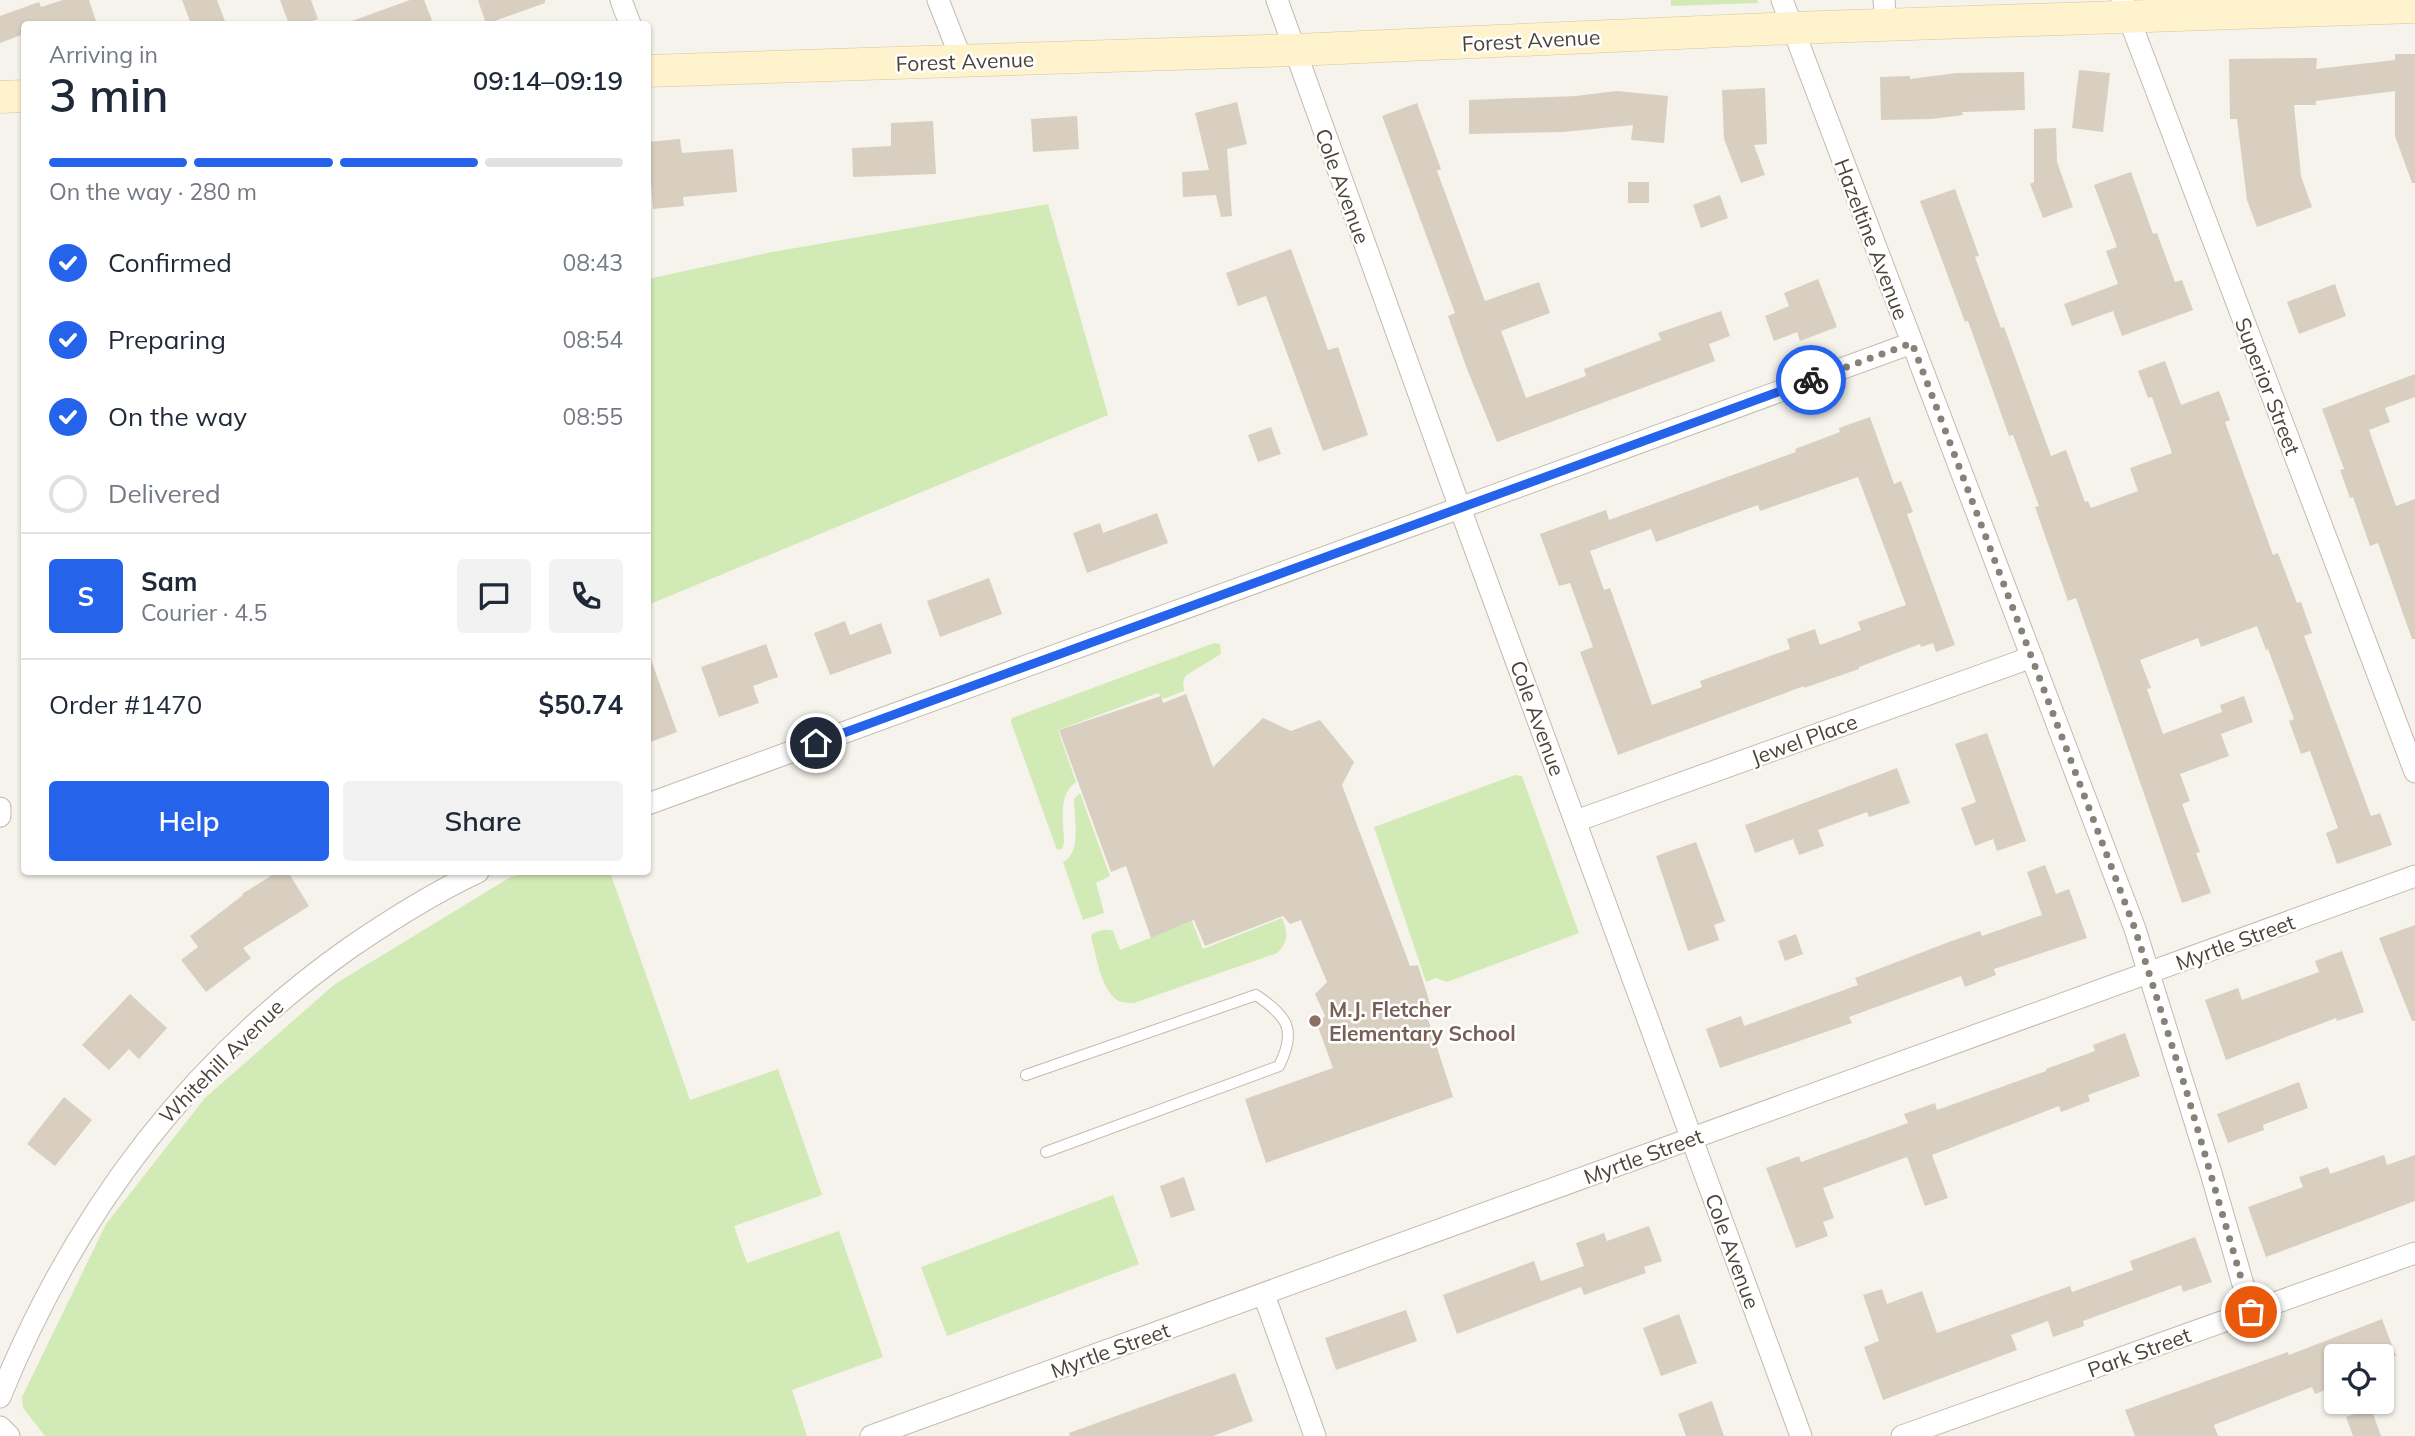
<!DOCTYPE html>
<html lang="en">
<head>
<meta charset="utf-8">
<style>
	body { margin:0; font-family:Mulish,sans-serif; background:#f2f2f3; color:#1f2937; height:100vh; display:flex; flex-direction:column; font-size:26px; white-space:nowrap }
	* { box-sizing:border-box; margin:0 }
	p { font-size:23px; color:#747a83 }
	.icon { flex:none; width:38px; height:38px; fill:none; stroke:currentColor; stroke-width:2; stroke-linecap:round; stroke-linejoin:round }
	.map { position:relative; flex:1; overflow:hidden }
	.panel { position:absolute; left:21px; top:21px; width:630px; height:854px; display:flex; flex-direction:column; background:#fff; border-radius:7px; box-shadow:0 2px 5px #0004 }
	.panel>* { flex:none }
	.controls { position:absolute; left:2324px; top:1344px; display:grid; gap:14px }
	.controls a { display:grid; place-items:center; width:70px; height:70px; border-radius:7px; background:#fff; box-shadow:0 2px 5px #0004; font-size:35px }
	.pin { position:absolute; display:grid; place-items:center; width:60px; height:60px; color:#fff; margin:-30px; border:4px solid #fff; border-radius:50%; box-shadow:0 2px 7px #0007 }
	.courier { position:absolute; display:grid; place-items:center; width:70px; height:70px; margin:-35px; border:5px solid #2563eb; border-radius:50%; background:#fff; color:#222; box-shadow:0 2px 9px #0007 }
	.head em { font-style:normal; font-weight:600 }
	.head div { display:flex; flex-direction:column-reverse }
	.head { display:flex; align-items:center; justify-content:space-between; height:119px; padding:0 28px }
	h1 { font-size:46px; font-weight:600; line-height:52px }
	.bar { display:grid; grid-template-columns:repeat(4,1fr); gap:10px 7px; align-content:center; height:84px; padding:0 28px }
	.bar i { height:9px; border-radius:5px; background:#e0e1e3 }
	.bar .on { background:#2563eb }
	.bar p { grid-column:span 4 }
	.line { display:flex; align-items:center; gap:18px; padding:0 28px; border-top:2px solid #e0e1e3 }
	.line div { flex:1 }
	.round { display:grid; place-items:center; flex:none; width:74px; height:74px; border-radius:7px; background:#f2f2f3 }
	ol { padding:0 28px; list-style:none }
	li { display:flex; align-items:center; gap:21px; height:77px }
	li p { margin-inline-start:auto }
	li .icon { padding:7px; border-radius:50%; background:#2563eb; color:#fff; stroke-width:4 }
	li:last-child { color:#747a83 }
	li i { width:38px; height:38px; border:4px solid #e0e1e3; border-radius:50% }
	.button { display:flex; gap:14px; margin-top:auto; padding:14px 28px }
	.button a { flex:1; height:80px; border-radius:7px; background:#2563eb; color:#fff; font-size:28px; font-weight:600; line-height:80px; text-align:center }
	.button a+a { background:#f2f2f3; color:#1f2937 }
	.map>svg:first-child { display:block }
	.green { fill:#d2eab5 }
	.building { fill:#d8cfc1; fill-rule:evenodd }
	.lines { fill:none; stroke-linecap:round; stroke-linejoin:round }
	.service-casing { stroke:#c2bbae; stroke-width:12 }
	.minor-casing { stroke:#c2bbae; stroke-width:23 }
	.secondary-casing { stroke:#d6c79b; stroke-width:33 }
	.service { stroke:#fff; stroke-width:10 }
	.minor { stroke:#fff; stroke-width:21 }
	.secondary { stroke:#fff3cd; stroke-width:32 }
	.done { stroke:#878178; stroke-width:7; stroke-dasharray:0 12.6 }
	.route { stroke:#2563eb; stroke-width:9 }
	.education-dot { fill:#8d6e63; stroke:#fff; stroke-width:2.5 }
	.labels { text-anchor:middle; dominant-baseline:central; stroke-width:5; stroke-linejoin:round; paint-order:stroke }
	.street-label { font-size:21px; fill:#4b4439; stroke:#fff }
	.education-label { font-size:21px; font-weight:bold; fill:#785e54; stroke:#fff; text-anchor:start }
</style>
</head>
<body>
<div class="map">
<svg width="2415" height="1436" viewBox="0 0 2415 1436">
	<rect width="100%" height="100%" fill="#f6f3ec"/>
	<path class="green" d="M 1671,0 L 1757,0 L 1759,3 L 1671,6 Z
		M 1048,204 L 1108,415 L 648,605 L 648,279 L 767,253 Z
		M 1214,643 L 1220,644 L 1221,654 L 1185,676 L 1183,683 L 1184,691 L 1163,699 L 1158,693 L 1058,730 L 1076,782 C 1057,795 1064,822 1064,843 L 1062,849 L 1057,850 L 1011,722 L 1012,718 Z
		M 1515,775 L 1522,776 L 1579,933 L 1447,982 L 1436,978 L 1426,982 L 1374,827 Z
		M 1080,793 L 1110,876 L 1096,883 L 1104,913 L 1083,920 L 1063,862 C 1082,853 1074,817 1074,799 Z
		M 525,872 L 610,872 L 690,1100 L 778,1069 L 822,1195 L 734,1226 L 747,1263 L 839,1231 L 883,1357 L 792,1390 L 807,1436 L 45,1436 L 23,1408 L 22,1397 L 106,1224 L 205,1098 L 335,984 L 509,878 Z
		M 1282,918 C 1288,933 1289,942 1277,953 L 1134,1003 C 1129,1003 1122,1003 1117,1000 C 1100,988 1097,956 1091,938 L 1092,934 C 1099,931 1106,928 1113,931 L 1120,950 L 1192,921 L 1203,949 Z
		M 1113,1195 L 1139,1264 L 947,1336 L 921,1267 Z"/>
	<path class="building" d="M 63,0 L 89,0 L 97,24 L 24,24 L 24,34 L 0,43 L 0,16 L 39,2 L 41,7 Z
		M 182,0 L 217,0 L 226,24 L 191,24 Z
		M 280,0 L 311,0 L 318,19 L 303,24 L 289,24 Z
		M 410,0 L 424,0 L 432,20 L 420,24 L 350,24 L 349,22 Z
		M 478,0 L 545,0 L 545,3 L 486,24 Z
		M 2395,54 L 2415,54 L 2415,183 L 2412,183 L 2395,136 L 2395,91 L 2316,101 L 2316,105 L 2294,105 L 2301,176 L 2312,207 L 2257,227 L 2247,200 L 2237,119 L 2230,119 L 2229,59 L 2317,58 L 2316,69 L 2395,60 Z
		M 2079,70 L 2110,73 L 2103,132 L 2072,128 Z
		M 2024,72 L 2025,110 L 1962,112 L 1963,115 L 1932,119 L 1881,120 L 1880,77 L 1910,76 L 1910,79 L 1957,73 Z
		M 1765,88 L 1767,144 L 1754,145 L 1765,175 L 1741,183 L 1724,139 L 1722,90 Z
		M 1616,91 L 1668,96 L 1664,143 L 1631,140 L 1633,125 L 1563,132 L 1469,134 L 1469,100 L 1576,96 Z
		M 1237,102 L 1247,144 L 1227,149 L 1232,216 L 1221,217 L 1216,195 L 1183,197 L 1182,172 L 1209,170 L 1195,113 Z
		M 1417,103 L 1441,169 L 1437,171 L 1485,301 L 1539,282 L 1550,313 L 1501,331 L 1526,398 L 1586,376 L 1584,369 L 1661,340 L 1658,333 L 1721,311 L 1730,336 L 1709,344 L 1715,361 L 1497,442 L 1467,369 L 1448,316 L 1455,313 L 1382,116 Z
		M 1077,116 L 1079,149 L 1033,152 L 1031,119 Z
		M 933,121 L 936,174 L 853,177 L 852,148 L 891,146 L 891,123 Z
		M 2056,128 L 2057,162 L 2073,207 L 2043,218 L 2030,184 L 2034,182 L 2034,129 Z
		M 680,139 L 682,153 L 733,149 L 737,192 L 683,197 L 684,206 L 653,209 L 648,142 Z
		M 2131,172 L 2153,234 L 2157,233 L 2175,282 L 2182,280 L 2193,310 L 2122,336 L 2113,311 L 2072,326 L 2064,304 L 2118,284 L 2106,251 L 2117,247 L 2094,185 Z
		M 1628,182 L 1649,182 L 1649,203 L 1628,203 Z
		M 1955,189 L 1979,256 L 1975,257 L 2001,328 L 2004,327 L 2051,456 L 2066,450 L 2085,502 L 2088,501 L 2091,508 L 2138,491 L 2130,468 L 2172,453 L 2152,397 L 2148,398 L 2138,371 L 2165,361 L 2181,405 L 2219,391 L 2230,420 L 2225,422 L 2273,555 L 2278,553 L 2297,603 L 2301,602 L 2312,633 L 2304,636 L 2330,706 L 2371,816 L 2380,813 L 2392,845 L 2337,864 L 2326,833 L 2338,828 L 2310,751 L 2301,754 L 2289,721 L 2294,719 L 2268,649 L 2266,650 L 2257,626 L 2201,647 L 2198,638 L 2140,660 L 2151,688 L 2147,689 L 2163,734 L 2222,712 L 2220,705 L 2244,696 L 2253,722 L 2221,734 L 2229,756 L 2180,774 L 2190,801 L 2182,804 L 2200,852 L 2196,853 L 2211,893 L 2182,903 L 2076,598 L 2068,601 L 2035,507 L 2039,506 L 2013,435 L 2009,436 L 1968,321 L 1965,322 L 1920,201 Z
		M 1720,195 L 1728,218 L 1701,228 L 1693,205 Z
		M 1291,249 L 1328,350 L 1338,347 L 1368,435 L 1323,451 L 1266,296 L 1238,306 L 1226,273 Z
		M 1818,279 L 1837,327 L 1800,341 L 1797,332 L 1774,341 L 1765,316 L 1789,306 L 1784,293 Z
		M 2335,284 L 2346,316 L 2299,334 L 2287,302 Z
		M 2415,374 L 2415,397 L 2385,408 L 2390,422 L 2369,430 L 2396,506 L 2415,499 L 2415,639 L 2412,639 L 2378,543 L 2370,546 L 2353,497 L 2350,498 L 2340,470 L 2344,469 L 2322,409 Z
		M 1870,417 L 1894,484 L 1901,481 L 1913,512 L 1907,514 L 1955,645 L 1936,652 L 1933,643 L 1921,647 L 1920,644 L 1859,667 L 1859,669 L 1804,688 L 1804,686 L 1618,755 L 1580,652 L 1593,647 L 1570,583 L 1559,586 L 1540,534 L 1606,510 L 1609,520 L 1796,452 L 1795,449 L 1840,432 L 1839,428 ZM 1858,477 L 1906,605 L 1858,622 L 1861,630 L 1820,645 L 1815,629 L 1787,639 L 1790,649 L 1700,681 L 1702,687 L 1652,705 L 1610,588 L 1604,590 L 1590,551 L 1651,529 L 1656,542 L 1758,505 L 1760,511 Z
		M 1271,427 L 1281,454 L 1258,462 L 1248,435 Z
		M 1157,513 L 1168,543 L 1087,573 L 1073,533 L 1100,523 L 1103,533 Z
		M 989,578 L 1002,614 L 940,637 L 927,601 Z
		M 845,621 L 850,635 L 881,623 L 892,653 L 830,675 L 814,633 Z
		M 766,644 L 778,677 L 753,686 L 759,703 L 719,717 L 701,667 Z
		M 650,657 L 677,732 L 648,743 L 648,658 Z
		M 1186,694 L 1213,767 L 1263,718 L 1291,731 L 1320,720 L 1354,762 L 1342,785 L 1410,966 L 1418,965 L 1432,1010 L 1426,1013 L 1453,1097 L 1266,1163 L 1245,1099 L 1333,1068 L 1317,1024 L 1325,1016 L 1315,994 L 1327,982 L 1301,920 L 1290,924 L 1283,916 L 1205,946 L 1194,920 L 1151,938 L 1126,866 L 1111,872 L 1059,730 L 1161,696 L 1163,703 Z
		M 1987,733 L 2026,841 L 1997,851 L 1993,839 L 1975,846 L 1961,808 L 1976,802 L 1955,744 Z
		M 1897,768 L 1910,803 L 1869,817 L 1867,812 L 1818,830 L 1824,846 L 1799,855 L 1793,839 L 1755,853 L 1745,825 Z
		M 1696,842 L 1725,921 L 1714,925 L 1719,940 L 1688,951 L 1656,856 Z
		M 2045,865 L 2056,894 L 2069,889 L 2087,938 L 1994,969 L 1996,975 L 1965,987 L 1961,976 L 1849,1017 L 1852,1023 L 1720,1068 L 1706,1029 L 1741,1016 L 1744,1026 L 1858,985 L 1855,978 L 1949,942 L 1980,931 L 1982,936 L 2042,915 L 2027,872 Z
		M 277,872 L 288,872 L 309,906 L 243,948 L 251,958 L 206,992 L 181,960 L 198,947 L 190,936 L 243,895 L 242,894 Z
		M 2415,925 L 2415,1021 L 2412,1021 L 2379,938 Z
		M 1796,934 L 1803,954 L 1785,961 L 1778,941 Z
		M 2342,951 L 2364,1012 L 2337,1021 L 2336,1018 L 2226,1060 L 2205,1000 L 2238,988 L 2242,1000 L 2319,972 L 2315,961 Z
		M 130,994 L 167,1028 L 139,1059 L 129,1049 L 109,1070 L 82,1045 Z
		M 2125,1033 L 2140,1076 L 2088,1095 L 2090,1101 L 2061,1112 L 2059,1106 L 1932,1155 L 1948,1198 L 1925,1206 L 1907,1157 L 1823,1188 L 1834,1218 L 1823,1222 L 1828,1236 L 1796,1248 L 1766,1168 L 1799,1156 L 1801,1162 L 1908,1123 L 1904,1114 L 1935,1103 L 1937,1110 L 2046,1071 L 2046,1069 L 2095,1051 L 2093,1045 Z
		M 2299,1082 L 2308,1108 L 2263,1125 L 2264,1130 L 2228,1143 L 2217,1114 Z
		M 64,1097 L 92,1120 L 55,1166 L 27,1144 Z
		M 2384,1155 L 2387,1165 L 2415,1155 L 2415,1201 L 2266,1257 L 2248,1207 L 2303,1187 L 2299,1177 L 2328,1167 L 2330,1174 Z
		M 1184,1177 L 1195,1210 L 1171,1218 L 1160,1186 Z
		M 1649,1226 L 1662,1261 L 1644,1267 L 1646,1273 L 1584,1295 L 1581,1287 L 1457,1334 L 1443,1295 L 1534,1261 L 1541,1281 L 1584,1266 L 1576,1243 L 1604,1233 L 1607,1241 Z
		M 2195,1237 L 2212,1282 L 2183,1292 L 2181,1285 L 2083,1321 L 2084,1326 L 2053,1337 L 2048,1321 L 2011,1335 L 2017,1350 L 1883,1400 L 1864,1347 L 1879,1341 L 1863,1295 L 1882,1289 L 1887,1304 L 1922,1291 L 1937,1333 L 2070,1286 L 2072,1292 L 2133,1270 L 2130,1261 Z
		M 1406,1310 L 1417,1341 L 1336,1370 L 1325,1338 Z
		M 1679,1314 L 1697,1363 L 1661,1376 L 1643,1328 Z
		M 2382,1319 L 2396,1356 L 2336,1356 L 2336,1386 L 2315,1394 L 2312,1387 L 2214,1425 L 2218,1436 L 2135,1436 L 2125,1410 L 2288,1352 L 2289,1355 Z
		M 1235,1373 L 1253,1421 L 1213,1436 L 1070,1436 L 1069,1433 Z
		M 1712,1401 L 1724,1436 L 1686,1436 L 1678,1414 Z
		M 2371,1408 L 2381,1436 L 2353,1436 L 2346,1417 Z"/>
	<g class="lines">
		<defs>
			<path id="service" d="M 1026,1075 L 1256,995 C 1288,1017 1297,1030 1279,1066 L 1046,1152"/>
			<path id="minor" d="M 621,0 L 630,24
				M 938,0 L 962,61
				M 1277,0 L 1460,508 L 1801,1436
				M 1782,0 L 2135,929 L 2211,1173 L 2251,1312
				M 1884,0 L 1886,25
				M 2122,0 L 2415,772
				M 648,804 L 1912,343
				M 0,808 L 0,816
				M 1576,821 L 2032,657
				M 1264,1295 L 1315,1436
				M 0,1397 C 74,1215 189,1061 351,947 C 392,919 433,893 478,872
				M 0,1427 L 9,1436
				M 871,1436 L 2415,876
				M 1902,1436 L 2415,1253"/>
			<path id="secondary" d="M 648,71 L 1295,50 L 1793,28 L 2415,7
				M 0,97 L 24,96"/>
		</defs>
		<use href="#service" class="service-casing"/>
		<use href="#minor" class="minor-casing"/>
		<use href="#secondary" class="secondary-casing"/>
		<use href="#service" class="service"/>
		<use href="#minor" class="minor"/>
		<use href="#secondary" class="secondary"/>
	</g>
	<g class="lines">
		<path class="done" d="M 1811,380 L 1912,343 L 2135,929 L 2187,1093 L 2251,1312"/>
		<path class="route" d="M 816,743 L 1811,380"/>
	</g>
	<circle class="education-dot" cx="1315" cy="1021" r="7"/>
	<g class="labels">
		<g class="street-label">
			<text transform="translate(1531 40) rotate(-3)">Forest Avenue</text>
			<text transform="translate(965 61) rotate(-2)">Forest Avenue</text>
			<text transform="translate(1343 186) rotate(70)">Cole Avenue</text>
			<text transform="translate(1872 239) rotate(69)">Hazeltine Avenue</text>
			<text transform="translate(2268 386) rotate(69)">Superior Street</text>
			<text transform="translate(1538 718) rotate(70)">Cole Avenue</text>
			<text transform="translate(1804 739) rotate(-20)">Jewel Place</text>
			<text transform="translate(2235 942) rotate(-20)">Myrtle Street</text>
			<text transform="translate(221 1061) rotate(-45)">Whitehill Avenue</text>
			<text transform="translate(1643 1156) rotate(-20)">Myrtle Street</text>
			<text transform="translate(1733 1251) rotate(70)">Cole Avenue</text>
			<text transform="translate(1110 1350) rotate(-20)">Myrtle Street</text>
			<text transform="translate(2139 1352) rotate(-20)">Park Street</text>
		</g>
		<g class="education-label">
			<text x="1329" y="1009">M.J. Fletcher<tspan x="1329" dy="24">Elementary School</tspan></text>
		</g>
	</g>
</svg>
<div class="controls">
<a><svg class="icon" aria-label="locate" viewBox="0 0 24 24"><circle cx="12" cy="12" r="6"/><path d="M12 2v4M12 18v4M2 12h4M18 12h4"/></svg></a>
</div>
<div class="pin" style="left:2251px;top:1312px;background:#ea580c"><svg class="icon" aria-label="bag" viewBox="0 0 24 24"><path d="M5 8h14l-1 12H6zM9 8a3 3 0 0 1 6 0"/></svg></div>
<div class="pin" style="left:816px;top:743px;background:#1f2937"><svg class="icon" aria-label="home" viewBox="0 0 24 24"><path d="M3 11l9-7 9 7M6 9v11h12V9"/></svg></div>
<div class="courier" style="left:1811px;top:380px"><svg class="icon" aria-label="bike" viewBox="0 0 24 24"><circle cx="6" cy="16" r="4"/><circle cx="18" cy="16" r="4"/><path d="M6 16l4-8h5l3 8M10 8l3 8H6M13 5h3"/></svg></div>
<section class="panel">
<div class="head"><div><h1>3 min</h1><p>Arriving in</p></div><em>09:14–09:19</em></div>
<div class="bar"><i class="on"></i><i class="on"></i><i class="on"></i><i></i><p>On the way · 280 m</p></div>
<ol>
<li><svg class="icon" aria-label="check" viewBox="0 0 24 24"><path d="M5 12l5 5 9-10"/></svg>Confirmed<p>08:43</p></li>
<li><svg class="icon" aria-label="check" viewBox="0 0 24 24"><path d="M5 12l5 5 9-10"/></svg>Preparing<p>08:54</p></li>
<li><svg class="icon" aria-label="check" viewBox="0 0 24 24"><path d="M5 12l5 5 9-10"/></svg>On the way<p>08:55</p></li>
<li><i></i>Delivered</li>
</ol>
<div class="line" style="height:126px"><b class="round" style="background:#2563eb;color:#fff">S</b><div><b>Sam</b><p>Courier · 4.5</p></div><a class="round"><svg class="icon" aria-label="chat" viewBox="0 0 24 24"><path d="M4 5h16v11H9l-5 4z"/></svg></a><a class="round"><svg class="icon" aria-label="phone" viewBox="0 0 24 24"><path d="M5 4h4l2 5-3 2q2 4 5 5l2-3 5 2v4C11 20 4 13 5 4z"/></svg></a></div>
<div class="line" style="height:91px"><div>Order #1470</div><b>$50.74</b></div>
<div class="button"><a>Help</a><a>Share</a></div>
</section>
</div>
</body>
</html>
